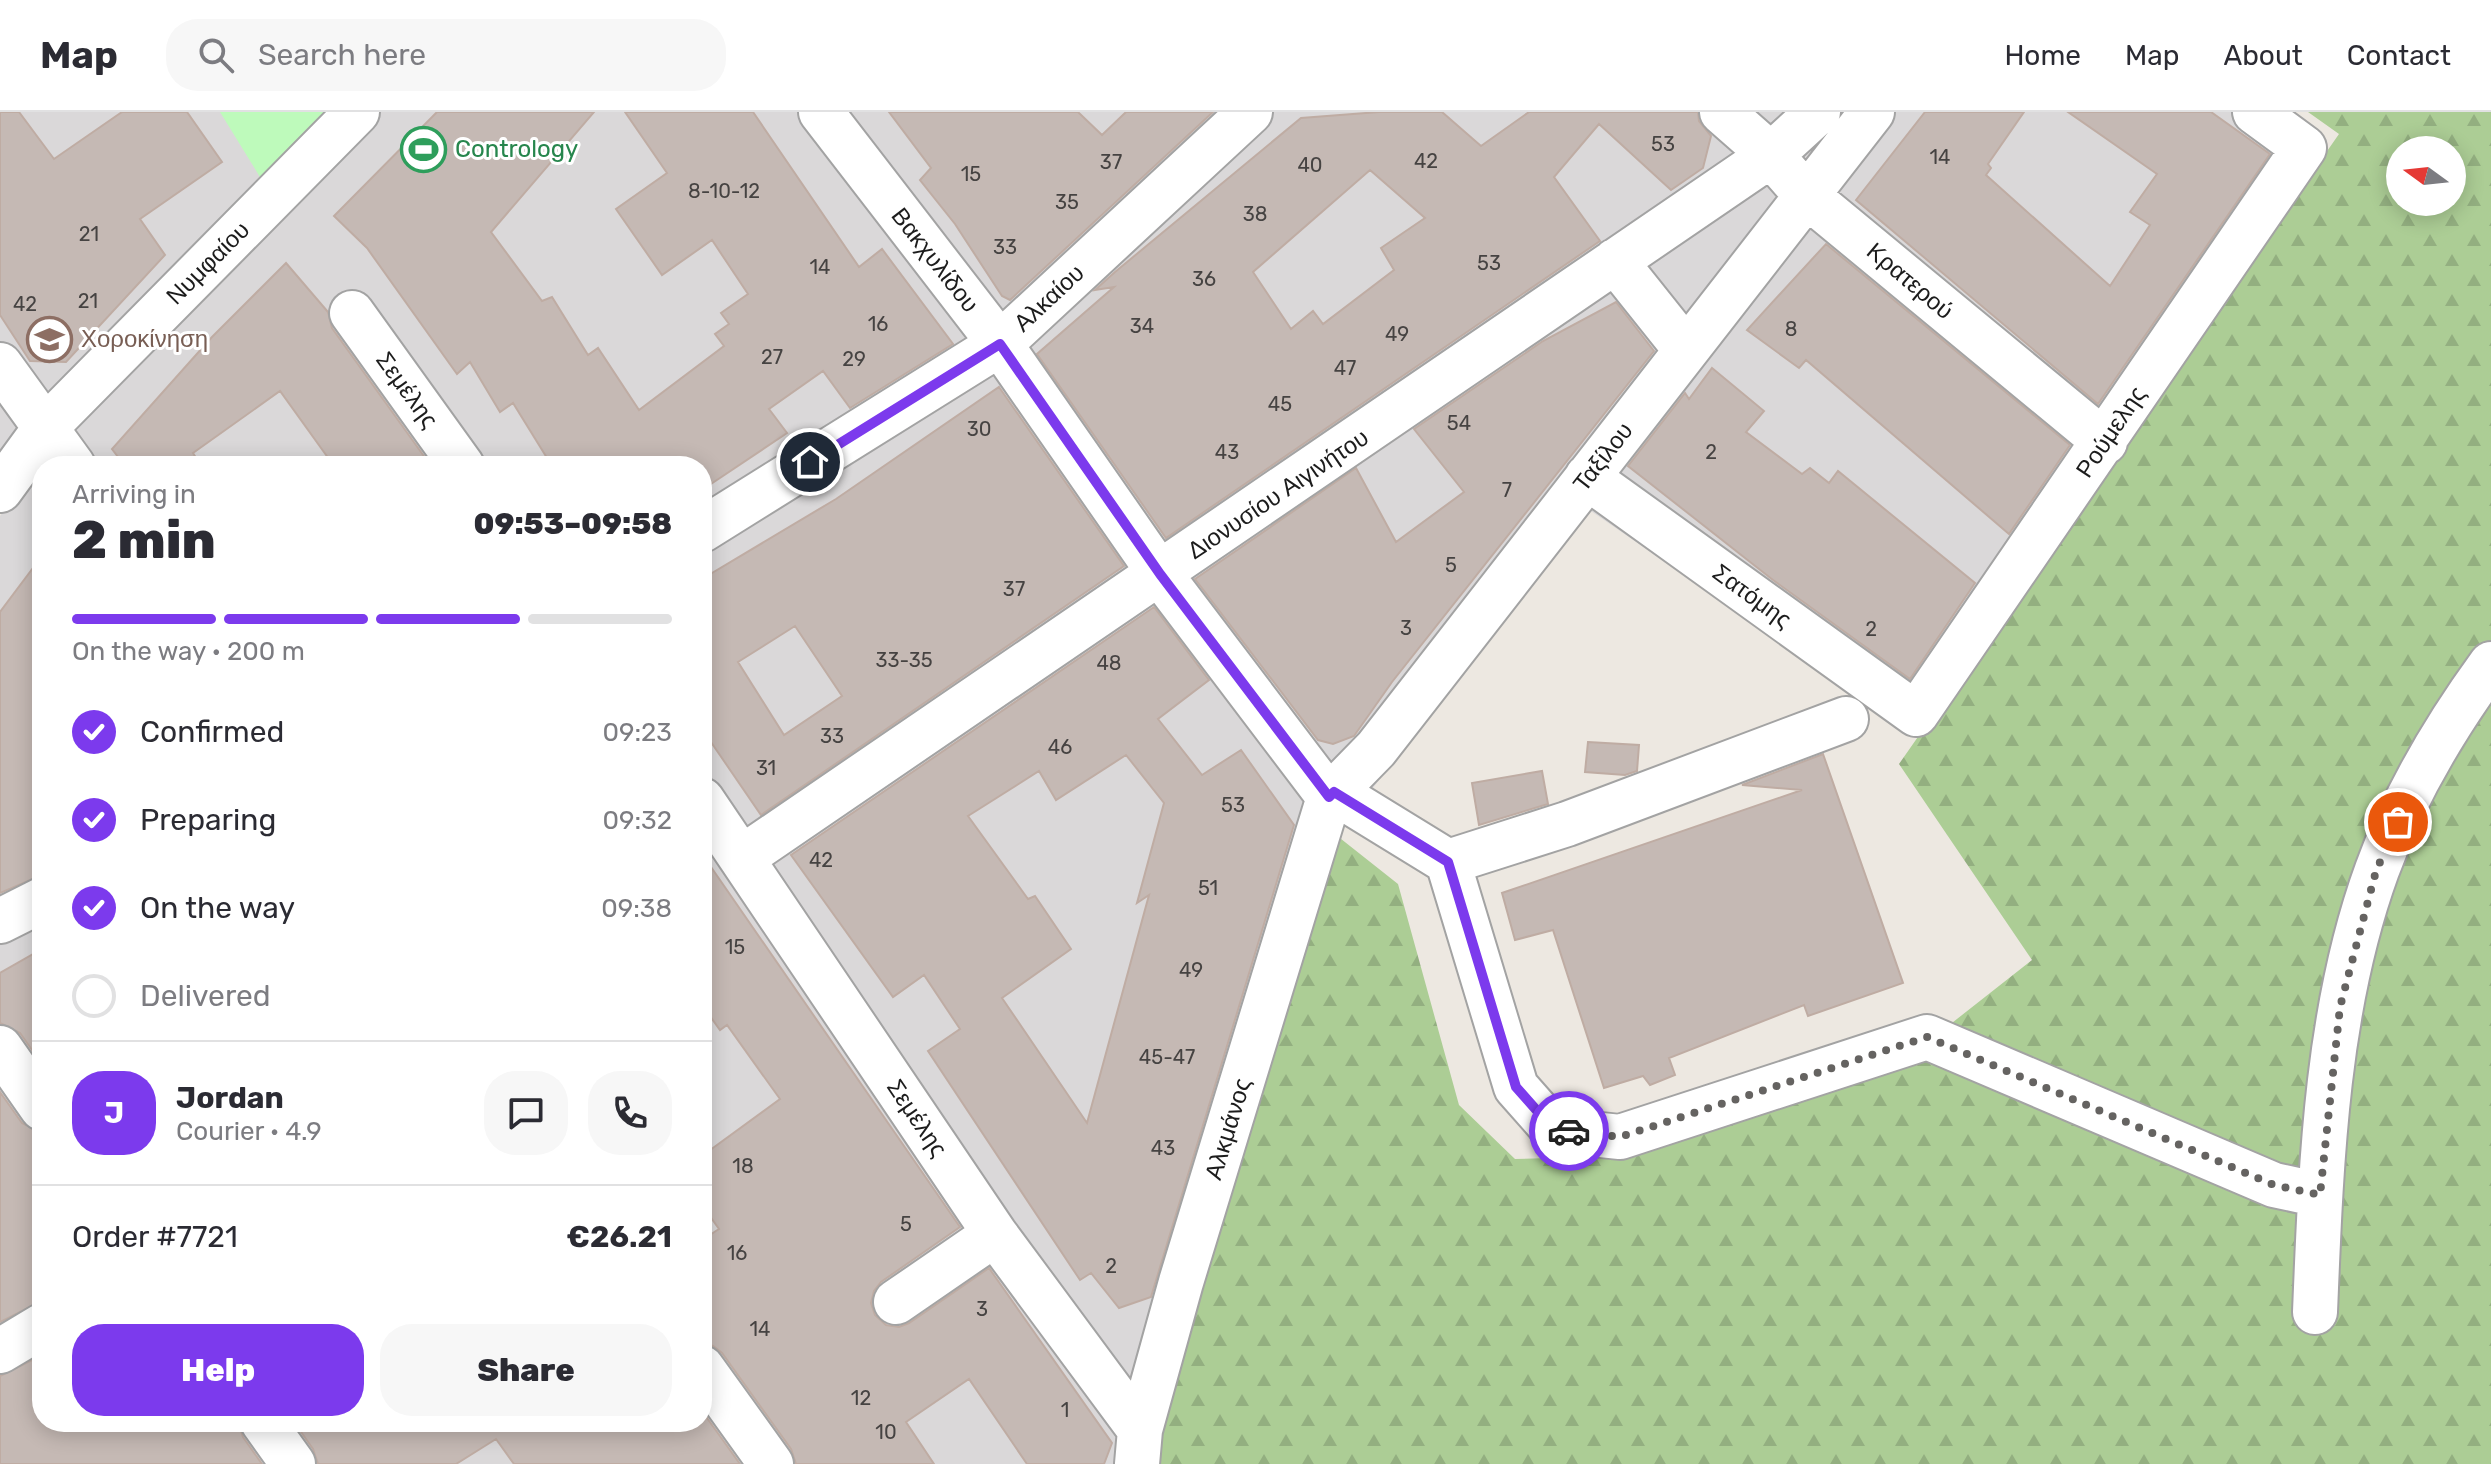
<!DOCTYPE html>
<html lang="en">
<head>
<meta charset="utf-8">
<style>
	body { margin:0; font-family:Rubik,sans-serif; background:#f7f7f7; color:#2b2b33; height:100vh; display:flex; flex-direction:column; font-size:30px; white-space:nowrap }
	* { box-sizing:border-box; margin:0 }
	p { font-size:26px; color:#7c7c81 }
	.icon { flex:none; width:44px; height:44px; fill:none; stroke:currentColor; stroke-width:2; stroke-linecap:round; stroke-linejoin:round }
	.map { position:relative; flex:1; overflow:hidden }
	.panel { position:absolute; left:32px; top:344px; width:680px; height:976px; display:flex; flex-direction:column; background:#fff; border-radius:32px; box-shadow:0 4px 20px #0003 }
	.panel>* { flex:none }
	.needle { width:52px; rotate:285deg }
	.tools { position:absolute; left:2386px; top:24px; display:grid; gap:16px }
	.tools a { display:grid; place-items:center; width:80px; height:80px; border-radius:50%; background:#fff; box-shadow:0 4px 20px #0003; font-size:40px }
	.pin { position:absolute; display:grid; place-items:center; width:68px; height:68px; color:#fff; margin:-34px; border:4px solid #fff; border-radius:50%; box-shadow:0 2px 8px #0007 }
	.courier { position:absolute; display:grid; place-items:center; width:80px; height:80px; margin:-40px; border:6px solid #7c3aed; border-radius:50%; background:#fff; color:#222; box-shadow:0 2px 10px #0007 }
	.headline em { font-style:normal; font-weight:800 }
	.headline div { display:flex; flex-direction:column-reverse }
	.headline { display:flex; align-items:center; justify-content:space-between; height:136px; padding:0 40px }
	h1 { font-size:52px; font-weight:800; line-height:60px }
	.bar { display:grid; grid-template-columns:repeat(4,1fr); gap:12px 8px; align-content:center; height:96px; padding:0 40px }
	.bar i { height:10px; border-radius:6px; background:#e1e1e2 }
	.bar .active { background:#7c3aed }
	.bar p { grid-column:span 4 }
	.line { display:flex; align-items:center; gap:20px; padding:0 40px; border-top:2px solid #e1e1e2 }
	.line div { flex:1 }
	.round { display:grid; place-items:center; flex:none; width:84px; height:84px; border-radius:32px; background:#f7f7f7 }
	ol { padding:0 40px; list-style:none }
	li { display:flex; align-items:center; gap:24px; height:88px }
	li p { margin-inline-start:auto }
	li .icon { padding:8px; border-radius:50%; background:#7c3aed; color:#fff; stroke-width:4 }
	li:last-child { color:#7c7c81 }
	li i { width:44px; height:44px; border:4px solid #e1e1e2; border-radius:50% }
	.cta { display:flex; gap:16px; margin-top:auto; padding:16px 40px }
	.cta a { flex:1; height:92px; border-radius:32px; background:#7c3aed; color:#fff; font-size:32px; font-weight:800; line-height:92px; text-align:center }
	.cta a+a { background:#f7f7f7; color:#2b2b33 }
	header { display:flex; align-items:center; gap:48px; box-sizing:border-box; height:112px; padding:0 40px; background:#fff; border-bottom:2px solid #e1e1e2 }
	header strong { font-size:38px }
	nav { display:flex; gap:44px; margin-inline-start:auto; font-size:28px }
	.search { width:560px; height:72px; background:#f7f7f7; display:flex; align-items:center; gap:20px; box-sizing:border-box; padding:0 28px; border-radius:32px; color:#7c7c81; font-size:30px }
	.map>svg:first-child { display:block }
	.residential { fill:#dad8d9; fill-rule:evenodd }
	.forest { fill:url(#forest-firs); fill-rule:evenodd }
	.park { fill:#befabb }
	.building { fill:#c5b9b4; stroke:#bfaca3; stroke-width:2; fill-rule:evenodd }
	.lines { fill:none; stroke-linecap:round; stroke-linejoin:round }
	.minor-casing { stroke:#a3a3a3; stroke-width:48 }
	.minor { stroke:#fff; stroke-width:44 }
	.done { stroke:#656361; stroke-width:8; stroke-dasharray:0 14.4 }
	.route { stroke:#7c3aed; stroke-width:10 }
	.labels { text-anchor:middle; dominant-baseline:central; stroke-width:6; stroke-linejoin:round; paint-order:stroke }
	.number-label { font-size:20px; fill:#464342 }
	.leisure-label { font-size:24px; fill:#27864d; stroke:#fff; text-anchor:start }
	.street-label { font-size:24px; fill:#1c1c1c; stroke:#fff }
	.education-label { font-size:24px; fill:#785e54; stroke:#fff; text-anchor:start }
</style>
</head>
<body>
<header>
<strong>Map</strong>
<div class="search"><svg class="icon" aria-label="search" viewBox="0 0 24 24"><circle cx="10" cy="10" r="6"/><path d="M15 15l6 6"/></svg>Search here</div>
<nav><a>Home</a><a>Map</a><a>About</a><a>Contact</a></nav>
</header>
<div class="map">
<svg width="2491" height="1352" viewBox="0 0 2491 1352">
	<defs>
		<pattern id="forest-firs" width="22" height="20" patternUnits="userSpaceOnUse" patternTransform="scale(2)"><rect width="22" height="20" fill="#accd95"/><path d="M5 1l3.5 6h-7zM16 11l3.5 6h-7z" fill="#93af80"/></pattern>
	</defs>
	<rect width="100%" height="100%" fill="#ede8e1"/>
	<path class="residential" d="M 0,0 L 326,0 L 52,281 L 28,278 L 0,285 Z
		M 375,0 L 805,0 L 1324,702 L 1144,1352 L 0,1352 L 0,404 L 50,334 ZM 42,354 L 702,354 L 702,1310 L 42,1310 Z
		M 848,0 L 2283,0 L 2326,30 L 1912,619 L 1588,397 L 1343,715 L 1002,215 Z
		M 6,291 L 31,318 L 0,360 L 0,293 Z"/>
	<path class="forest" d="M 2308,0 L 2491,0 L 2491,1352 L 1149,1352 L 1331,719 L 1398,772 L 1459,993 L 1515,1047 L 1623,1044 L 1915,940 L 2032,848 L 1899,652 L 2339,22 ZM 2400,38 L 2452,38 L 2452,90 L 2400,90 Z"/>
	<path class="park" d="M 220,0 L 330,0 L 263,70 Z"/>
	<path class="building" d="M 0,0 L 19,0 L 54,47 L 122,0 L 187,0 L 222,50 L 140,107 L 165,143 L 66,250 L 30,249 L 0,203 Z
		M 437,0 L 594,0 L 491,120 L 542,189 L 552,185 L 588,243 L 598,236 L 639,298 L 724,234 L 715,222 L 729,212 L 721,201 L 748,182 L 712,128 L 662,163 L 616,97 L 667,61 L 625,0 L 753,0 L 859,155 L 882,137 L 953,232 L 850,296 L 823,259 L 769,297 L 787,321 L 702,378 L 702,354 L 552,354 L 513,291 L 500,300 L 470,250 L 457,262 L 367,136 L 334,104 Z
		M 889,0 L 1078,0 L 1102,23 L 1126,0 L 1213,0 L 1010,188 L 1002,184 L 955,112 L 920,68 L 931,56 Z
		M 1379,0 L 1442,0 L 1481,34 L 1529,0 L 1698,0 L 1699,9 L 1711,24 L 1703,56 L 1671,78 L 1599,12 L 1554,65 L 1600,129 L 1166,426 L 1037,242 L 1114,175 L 1095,178 L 1115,160 L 1301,6 ZM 1370,58 L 1425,106 L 1381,136 L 1394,158 L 1323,212 L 1313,199 L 1291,217 L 1253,160 Z
		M 1925,0 L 2024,0 L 1988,52 L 1991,56 L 1986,63 L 2110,174 L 2150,113 L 2130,100 L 2157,62 L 2068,0 L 2211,0 L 2270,42 L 2098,292 L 1856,88 Z
		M 1826,132 L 2070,333 L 2009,422 L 1806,248 L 1799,256 L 1747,218 Z
		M 286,151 L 328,200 L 332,216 L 431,354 L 334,354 L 280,279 L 193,341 L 201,354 L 125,354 L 112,337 L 212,225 Z
		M 1616,190 L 1654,239 L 1392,570 L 1354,624 L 1333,632 L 1318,628 L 1195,467 L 1356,356 L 1396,430 L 1464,380 L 1414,317 L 1543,229 Z
		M 1712,256 L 1764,299 L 1746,320 L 1802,362 L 1810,356 L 1829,371 L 1838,359 L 1975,471 L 1910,567 L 1773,468 L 1628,354 L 1685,281 L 1689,287 Z
		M 999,275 L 1124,454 L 761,703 L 702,617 L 702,467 L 836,387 ZM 795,514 L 842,584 L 784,623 L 738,550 Z
		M 42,444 L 42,763 L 0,781 L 0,500 Z
		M 1154,495 L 1209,568 L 1158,607 L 1202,663 L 1241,638 L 1294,713 L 1151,1185 L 1119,1196 L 1091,1161 L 1080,1168 L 928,939 L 960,917 L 924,863 L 893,885 L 791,743 ZM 1126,643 L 1164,691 L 1137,791 L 1149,783 L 1087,1011 L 1002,886 L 1071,837 L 1035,784 L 1028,787 L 968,704 L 1039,659 L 1056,688 Z
		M 1588,630 L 1639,633 L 1637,659 L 1625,663 L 1585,660 Z
		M 1823,642 L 1903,871 L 1808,904 L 1804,893 L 1669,946 L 1675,963 L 1650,973 L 1643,964 L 1604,976 L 1553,818 L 1515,828 L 1502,781 L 1802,678 L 1742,673 Z
		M 1542,659 L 1548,692 L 1479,713 L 1472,671 Z
		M 702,742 L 960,1115 L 881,1170 L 874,1179 L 871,1191 L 875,1203 L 886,1213 L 899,1215 L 909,1211 L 989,1156 L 1112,1331 L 1104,1352 L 1027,1352 L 969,1267 L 906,1310 L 934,1352 L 796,1352 L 791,1337 L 722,1241 L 713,1234 L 702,1231 L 702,1128 L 719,1117 L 702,1093 L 702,1044 L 780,987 L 727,913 L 720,918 L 702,893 Z
		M 42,837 L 42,952 L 20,921 L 0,911 L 0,861 Z
		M 0,980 L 22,1011 L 42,1021 L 42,1189 L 0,1210 Z
		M 42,1243 L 42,1310 L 238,1310 L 243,1325 L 262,1352 L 0,1352 L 0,1264 Z
		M 702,1299 L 740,1352 L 514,1352 L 496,1327 L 456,1352 L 318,1352 L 313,1337 L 294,1310 L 702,1310 Z"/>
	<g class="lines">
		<defs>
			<path id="minor" d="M 821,0 L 1000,232 L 1160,462 L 1329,685
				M 1722,0 L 1771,43 L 1806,83 L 2105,330
				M 1615,149 L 1686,238
				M 352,201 L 462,354
				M 0,253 L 73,354
				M 1587,365 L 1916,602 L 2304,36 L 2255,0
				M 0,378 L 46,315 L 357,0
				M 702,418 L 1000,232 L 1250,0
				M 1334,680 L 1448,750 L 1567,712 L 1846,607
				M 702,688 L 995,1122 L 1140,1318
				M 743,745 L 1771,43 L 1818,0
				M 1448,750 L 1516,975 L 1554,1018 L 1620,1025 L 1927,925 L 2274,1073 L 2320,1083
				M 0,809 L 42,788
				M 0,936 L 42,996
				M 896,1190 L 995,1122
				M 2315,1200 C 2321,1053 2326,898 2377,758 C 2404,684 2445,615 2491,552
				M 0,1239 L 42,1214
				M 702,1256 L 771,1352
				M 263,1310 L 293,1352
				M 1137,1352 L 1140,1318 L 1181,1170 L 1329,685 L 1376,637 L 1872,0"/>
		</defs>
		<use href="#minor" class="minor-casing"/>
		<use href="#minor" class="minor"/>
	</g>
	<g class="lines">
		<path class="done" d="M 1569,1019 L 1620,1025 L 1927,925 L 2274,1073 L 2320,1083 L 2340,895 L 2376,759 L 2398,710"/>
		<path class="route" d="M 810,350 L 1000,232 L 1160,462 L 1329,685 L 1334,680 L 1448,750 L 1516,975 L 1554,1018 L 1569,1019"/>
	</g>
	<defs>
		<symbol id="stadium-ring" viewBox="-11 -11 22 22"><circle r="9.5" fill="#fff" stroke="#2e9e5b" stroke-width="1.5"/><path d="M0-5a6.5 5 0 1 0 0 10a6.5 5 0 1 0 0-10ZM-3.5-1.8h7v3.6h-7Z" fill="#2e9e5b"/></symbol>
		<symbol id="school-ring" viewBox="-11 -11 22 22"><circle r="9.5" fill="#fff" stroke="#8d6e63" stroke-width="1.5"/><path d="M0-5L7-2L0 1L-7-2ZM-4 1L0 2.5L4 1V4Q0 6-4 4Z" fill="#8d6e63"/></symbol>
	</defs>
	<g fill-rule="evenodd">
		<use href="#stadium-ring" x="398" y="12" width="51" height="51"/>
		<use href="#school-ring" x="24" y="202" width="51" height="51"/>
	</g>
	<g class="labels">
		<g class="number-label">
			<text x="1663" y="32">53</text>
			<text x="1940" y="45">14</text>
			<text x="1426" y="49">42</text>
			<text x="1111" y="50">37</text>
			<text x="1310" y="53">40</text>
			<text x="971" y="62">15</text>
			<text x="724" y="79">8-10-12</text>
			<text x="1067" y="90">35</text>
			<text x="1255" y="102">38</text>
			<text x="89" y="122">21</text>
			<text x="1005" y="135">33</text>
			<text x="1489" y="151">53</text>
			<text x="820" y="155">14</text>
			<text x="1204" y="167">36</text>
			<text x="88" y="189">21</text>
			<text x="25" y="192">42</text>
			<text x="878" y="212">16</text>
			<text x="1142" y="214">34</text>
			<text x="1791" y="217">8</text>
			<text x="1397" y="222">49</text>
			<text x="772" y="245">27</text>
			<text x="854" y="247">29</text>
			<text x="1345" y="256">47</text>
			<text x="1280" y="292">45</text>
			<text x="1459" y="311">54</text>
			<text x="979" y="317">30</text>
			<text x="1227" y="340">43</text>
			<text x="1711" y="340">2</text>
			<text x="1507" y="378">7</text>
			<text x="1451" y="453">5</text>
			<text x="1014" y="477">37</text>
			<text x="1406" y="516">3</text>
			<text x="1871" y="517">2</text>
			<text x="904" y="548">33-35</text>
			<text x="1109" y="551">48</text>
			<text x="832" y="624">33</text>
			<text x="1060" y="635">46</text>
			<text x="766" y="656">31</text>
			<text x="1233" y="693">53</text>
			<text x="821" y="748">42</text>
			<text x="1208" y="776">51</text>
			<text x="735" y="835">15</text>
			<text x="1191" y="858">49</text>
			<text x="1167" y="945">45-47</text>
			<text x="1163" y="1036">43</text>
			<text x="743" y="1054">18</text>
			<text x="906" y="1112">5</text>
			<text x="737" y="1141">16</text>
			<text x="1111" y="1154">2</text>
			<text x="982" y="1197">3</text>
			<text x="760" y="1217">14</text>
			<text x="861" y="1286">12</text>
			<text x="1065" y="1298">1</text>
			<text x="886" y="1320">10</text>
		</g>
		<g class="leisure-label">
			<text x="455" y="37">Contrology</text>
		</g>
		<g class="street-label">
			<text transform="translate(935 148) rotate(52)">Βακχυλίδου</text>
			<text transform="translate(208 151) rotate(-45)">Νυμφαίου</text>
			<text transform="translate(1910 169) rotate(40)">Κρατερού</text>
			<text transform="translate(1049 186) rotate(-43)">Αλκαίου</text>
			<text transform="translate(407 278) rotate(54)">Σεμέλης</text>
			<text transform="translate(2111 320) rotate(-56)">Ρούμελης</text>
			<text transform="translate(1603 345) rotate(-52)">Ταξίλου</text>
			<text transform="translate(1278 382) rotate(-34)">Διονυσίου Αιγινήτου</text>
			<text transform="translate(1752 484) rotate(36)">Σατόμης</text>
			<text transform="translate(917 1006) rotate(56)">Σεμέλης</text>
			<text transform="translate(1228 1017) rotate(-73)">Αλκμάνος</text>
		</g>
		<g class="education-label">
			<text x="81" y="227">Χοροκίνηση</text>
		</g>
	</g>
</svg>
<div class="tools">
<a><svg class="needle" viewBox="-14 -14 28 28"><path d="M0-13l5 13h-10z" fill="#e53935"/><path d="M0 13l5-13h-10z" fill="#7c7c81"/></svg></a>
</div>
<div class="pin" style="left:2398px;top:710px;background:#ea580c"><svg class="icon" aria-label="bag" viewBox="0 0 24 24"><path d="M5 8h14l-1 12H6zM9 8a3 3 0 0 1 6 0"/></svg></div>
<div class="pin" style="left:810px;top:350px;background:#1f2937"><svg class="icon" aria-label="home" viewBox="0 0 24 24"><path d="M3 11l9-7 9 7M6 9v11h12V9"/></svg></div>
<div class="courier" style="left:1569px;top:1019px"><svg class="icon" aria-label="car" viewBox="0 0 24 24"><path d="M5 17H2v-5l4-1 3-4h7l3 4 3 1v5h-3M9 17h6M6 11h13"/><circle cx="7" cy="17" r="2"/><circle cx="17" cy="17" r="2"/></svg></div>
<section class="panel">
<div class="headline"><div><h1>2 min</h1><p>Arriving in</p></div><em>09:53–09:58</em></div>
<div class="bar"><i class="active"></i><i class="active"></i><i class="active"></i><i></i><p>On the way · 200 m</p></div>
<ol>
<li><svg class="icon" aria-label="check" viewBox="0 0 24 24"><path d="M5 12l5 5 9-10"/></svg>Confirmed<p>09:23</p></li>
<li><svg class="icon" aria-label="check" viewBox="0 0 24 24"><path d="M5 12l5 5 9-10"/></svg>Preparing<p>09:32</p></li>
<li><svg class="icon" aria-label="check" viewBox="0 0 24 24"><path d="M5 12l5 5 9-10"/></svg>On the way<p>09:38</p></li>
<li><i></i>Delivered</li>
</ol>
<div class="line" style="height:144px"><b class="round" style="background:#7c3aed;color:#fff">J</b><div><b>Jordan</b><p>Courier · 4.9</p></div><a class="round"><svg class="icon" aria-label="chat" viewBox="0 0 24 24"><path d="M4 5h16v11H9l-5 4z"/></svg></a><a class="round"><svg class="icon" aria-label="phone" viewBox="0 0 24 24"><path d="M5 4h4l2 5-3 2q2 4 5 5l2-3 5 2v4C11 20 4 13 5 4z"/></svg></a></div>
<div class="line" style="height:104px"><div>Order #7721</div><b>€26.21</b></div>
<div class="cta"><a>Help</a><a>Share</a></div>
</section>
</div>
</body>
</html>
